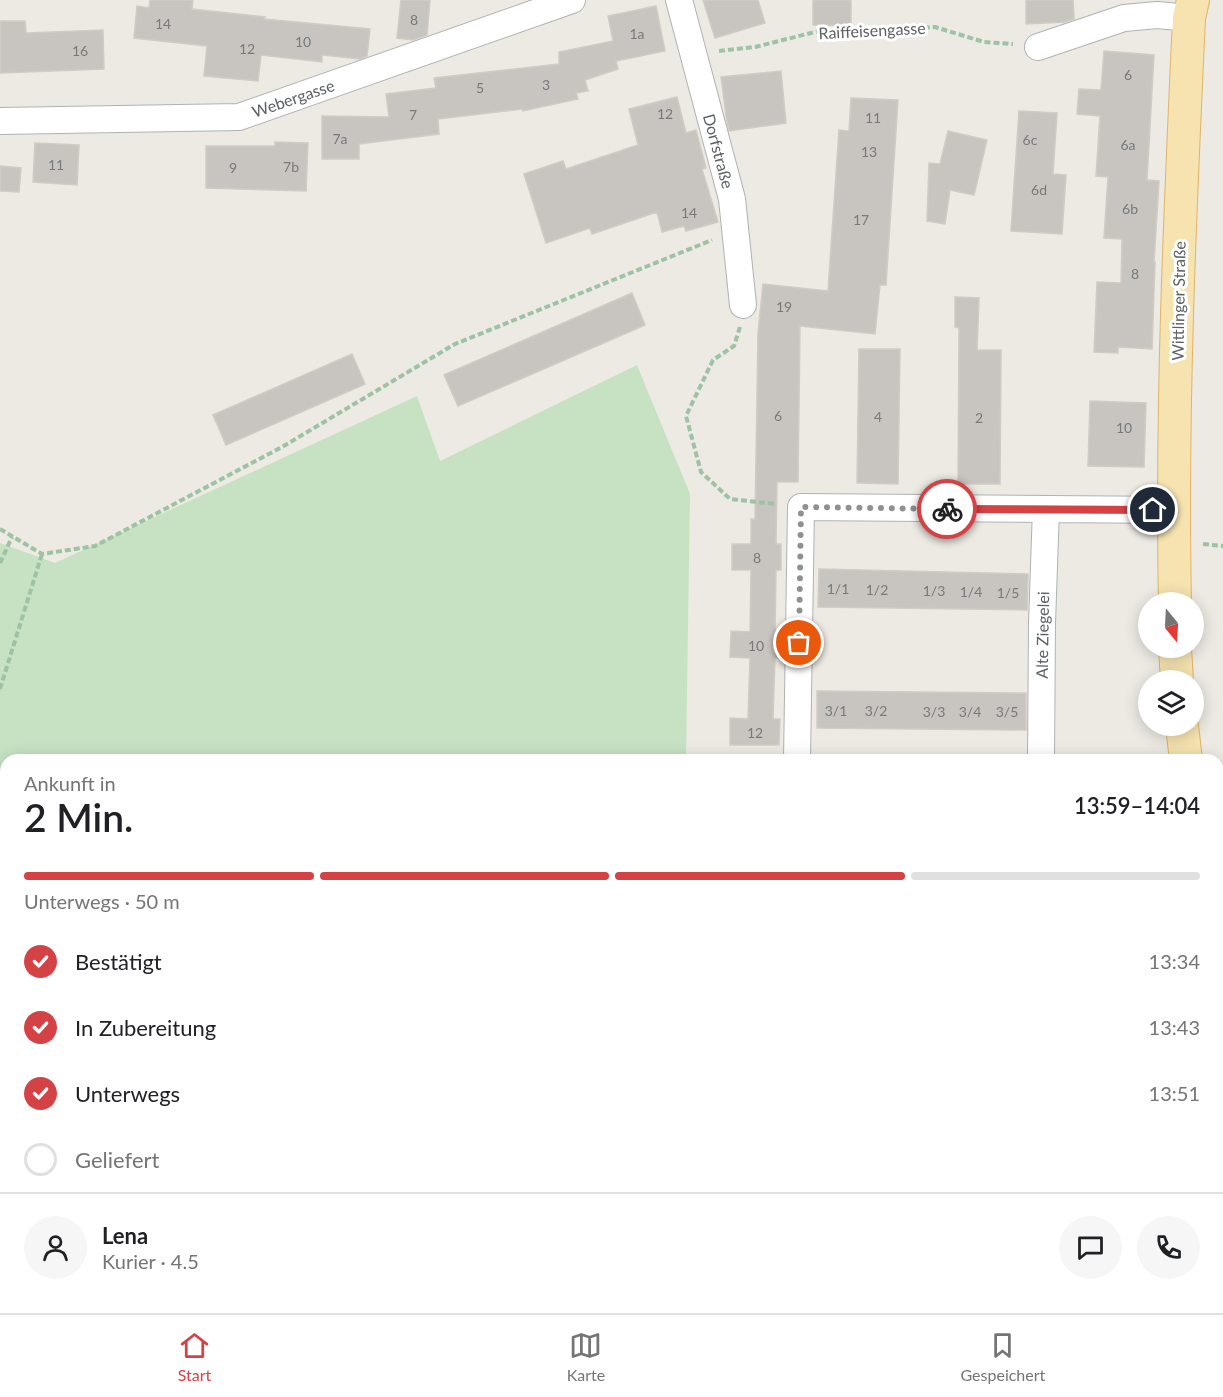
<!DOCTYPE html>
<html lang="de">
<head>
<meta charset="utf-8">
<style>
	body { margin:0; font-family:Lato,sans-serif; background:#f6f6f6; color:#202124; height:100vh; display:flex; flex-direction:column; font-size:22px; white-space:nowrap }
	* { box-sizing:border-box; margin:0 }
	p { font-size:20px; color:#757577 }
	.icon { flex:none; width:33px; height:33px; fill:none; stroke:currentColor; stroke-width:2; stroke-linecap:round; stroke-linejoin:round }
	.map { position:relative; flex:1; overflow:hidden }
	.details { position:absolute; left:0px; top:754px; width:1224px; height:560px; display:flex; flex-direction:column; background:#fff; border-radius:18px 18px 0 0; box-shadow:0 3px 15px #0003 }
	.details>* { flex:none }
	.needle { width:39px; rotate:162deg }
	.buttons { position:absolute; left:1138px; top:592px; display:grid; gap:12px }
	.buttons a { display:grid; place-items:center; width:66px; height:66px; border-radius:50%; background:#fff; box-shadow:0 3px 15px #0003; font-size:30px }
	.pin { position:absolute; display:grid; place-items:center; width:51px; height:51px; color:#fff; margin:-26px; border:3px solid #fff; border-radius:50%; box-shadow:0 2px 6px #0007 }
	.courier { position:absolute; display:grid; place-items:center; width:60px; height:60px; margin:-30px; border:4px solid #d54245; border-radius:50%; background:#fff; color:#222; box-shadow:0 2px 8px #0007 }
	.summary em { font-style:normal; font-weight:600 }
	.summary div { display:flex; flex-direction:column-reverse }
	.summary { display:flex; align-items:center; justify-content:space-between; height:102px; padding:0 24px }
	h1 { font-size:39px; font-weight:600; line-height:45px }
	.bar { display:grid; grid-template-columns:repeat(4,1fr); gap:9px 6px; align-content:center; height:72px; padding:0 24px }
	.bar i { height:8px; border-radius:4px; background:#e0e0e0 }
	.bar .on { background:#d54245 }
	.bar p { grid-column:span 4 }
	.line { display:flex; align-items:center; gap:15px; padding:0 24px; border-top:2px solid #e0e0e0 }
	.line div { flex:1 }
	.round { display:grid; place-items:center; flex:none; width:63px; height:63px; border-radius:32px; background:#f6f6f6 }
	ol { padding:0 24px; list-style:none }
	li { display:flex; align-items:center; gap:18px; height:66px }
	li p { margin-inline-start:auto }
	li .icon { padding:6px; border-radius:50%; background:#d54245; color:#fff; stroke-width:4 }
	li:last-child { color:#757577 }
	li i { width:33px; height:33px; border:3px solid #e0e0e0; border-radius:50% }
	.menu { display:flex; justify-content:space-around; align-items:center; height:84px; border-top:2px solid #e0e0e0; background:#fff; font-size:16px; color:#757577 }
	.menu a { display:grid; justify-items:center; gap:3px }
	.menu .on { color:#d54245 }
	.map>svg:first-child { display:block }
	.green { fill:#c6e2c3 }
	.building { fill:#c8c5c1; stroke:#d1cbc3; stroke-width:1.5 }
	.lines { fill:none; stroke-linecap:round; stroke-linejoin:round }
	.minor-casing { stroke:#afb2b5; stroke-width:28 }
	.major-casing { stroke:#e1b369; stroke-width:34 }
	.path { stroke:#9dc2a4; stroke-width:4; stroke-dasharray:6 3; stroke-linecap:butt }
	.minor { stroke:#fff; stroke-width:26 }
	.major { stroke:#f6e3b0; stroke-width:32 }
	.done { stroke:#8f9090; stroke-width:6; stroke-dasharray:0 10.8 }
	.route { stroke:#d54245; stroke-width:8 }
	.labels { text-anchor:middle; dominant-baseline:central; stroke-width:6; stroke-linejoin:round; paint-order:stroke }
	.number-label { font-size:14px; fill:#77797a }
	.street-label { font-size:16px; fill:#5c6063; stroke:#fff }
</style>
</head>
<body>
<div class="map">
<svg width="1223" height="1313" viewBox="0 0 1223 1313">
	<rect width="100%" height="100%" fill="#edeae4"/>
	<path class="green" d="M 637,365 L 690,494 L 686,760 L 6,760 L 6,1263 L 0,1259 L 0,543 L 55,563 L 417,396 L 440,461 Z
		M 1218,1287 L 1223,1288 L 1223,1313 L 52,1313 L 53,1308 L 1218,1308 Z"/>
	<path class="building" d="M 150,0 L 193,0 L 192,9 L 265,17 L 264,19 L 370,29 L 367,56 L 360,59 L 322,55 L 322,62 L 261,55 L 258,81 L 204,76 L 207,46 L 134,38 L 137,6 L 149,8 Z
		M 401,0 L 430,0 L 427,35 L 413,40 L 397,38 Z
		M 703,0 L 758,0 L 765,23 L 715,38 Z
		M 813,0 L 851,0 L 851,26 L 813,25 Z
		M 1026,0 L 1073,0 L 1074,19 L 1065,22 L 1026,24 Z
		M 656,6 L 665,51 L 616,61 L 618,69 L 585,80 L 588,91 L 576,93 L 578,99 L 523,111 L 522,109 L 438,119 L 439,134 L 359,144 L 359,159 L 322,159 L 322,116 L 389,117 L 386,94 L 436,88 L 434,78 L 559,64 L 559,52 L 613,41 L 608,16 Z
		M 0,21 L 25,21 L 26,33 L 103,30 L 104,69 L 0,73 Z
		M 1104,51 L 1154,55 L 1147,180 L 1159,181 L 1154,262 L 1155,262 L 1152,349 L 1118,347 L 1118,353 L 1094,352 L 1097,282 L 1121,283 L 1122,239 L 1104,238 L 1108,177 L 1096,176 L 1100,116 L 1077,114 L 1079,89 L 1101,90 Z
		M 781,71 L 786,123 L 729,131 L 726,116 L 721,77 Z
		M 677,97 L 686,133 L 696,130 L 706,168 L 702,169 L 718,222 L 686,231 L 684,226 L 662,232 L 657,212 L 592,234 L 590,228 L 546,243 L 524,174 L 563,161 L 566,169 L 638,145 L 629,109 Z
		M 851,98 L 898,100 L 886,285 L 880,285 L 875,334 L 800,326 L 798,482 L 777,482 L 776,544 L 781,544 L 781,570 L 776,570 L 775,632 L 781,632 L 780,658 L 775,658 L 773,719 L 780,719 L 779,745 L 730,745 L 730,718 L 748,719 L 750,658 L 730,657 L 731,631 L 750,632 L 751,570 L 732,570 L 732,544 L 751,544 L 751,519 L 755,519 L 758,333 L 763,284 L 828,291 L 839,130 L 849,131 Z
		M 1019,111 L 1057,113 L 1053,174 L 1066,175 L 1062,234 L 1011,231 Z
		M 948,131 L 987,140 L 974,195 L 950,190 L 945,224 L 927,221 L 929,163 L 940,164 Z
		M 275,142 L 308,143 L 306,191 L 206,188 L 206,146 L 275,146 Z
		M 35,143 L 79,145 L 77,185 L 33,182 Z
		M 0,166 L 21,168 L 19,192 L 0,191 Z
		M 632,293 L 645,325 L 458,406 L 444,375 Z
		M 955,297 L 979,298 L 977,350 L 1001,350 L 1000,484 L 958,484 L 959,328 L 955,327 Z
		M 859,349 L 900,349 L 898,484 L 857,483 Z
		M 352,354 L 365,384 L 226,445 L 213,415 Z
		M 1090,401 L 1146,403 L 1144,467 L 1088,466 Z
		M 819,569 L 1028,574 L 1027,610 L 818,607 Z
		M 817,691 L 1026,693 L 1026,730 L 817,728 Z"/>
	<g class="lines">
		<defs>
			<path id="minor" d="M 679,0 L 732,199 L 743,305
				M 1038,47 L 1124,18 L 1157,15 L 1189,18
				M 0,121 L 239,117 L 572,0
				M 797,760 L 801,507 L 1174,510
				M 1041,760 L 1042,623 L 1046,509
				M 1218,841 L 1223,842"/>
			<path id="major" d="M 1175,603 C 1171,408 1180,213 1189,18 L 1193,0
				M 1175,648 L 1177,681
				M 1182,726 L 1186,760
				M 1218,954 L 1223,982"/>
		</defs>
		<use href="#minor" class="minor-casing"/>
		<use href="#major" class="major-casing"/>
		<path class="path" d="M 719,51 L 755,47 L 819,31 L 935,27 L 984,42 L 1013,44
			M 740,327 L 734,346 L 713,360 L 686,416 L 701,472 L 730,499 L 776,504
			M 0,529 L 42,554 L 95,546 L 282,447 L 455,344 L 712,240
			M 1203,544 L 1223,546
			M 0,563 L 12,537
			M 0,689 L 42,554"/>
		<use href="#minor" class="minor"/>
		<use href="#major" class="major"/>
	</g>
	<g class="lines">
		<path class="done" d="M 799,643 L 801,507 L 947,509"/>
		<path class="route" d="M 947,509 L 1153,510"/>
	</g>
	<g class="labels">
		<g class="number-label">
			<text x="414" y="19">8</text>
			<text x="163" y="23">14</text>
			<text x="637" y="33">1a</text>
			<text x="303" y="41">10</text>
			<text x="247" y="48">12</text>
			<text x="80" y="50">16</text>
			<text x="1128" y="74">6</text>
			<text x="546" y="84">3</text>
			<text x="480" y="87">5</text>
			<text x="665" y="113">12</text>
			<text x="413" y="114">7</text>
			<text x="873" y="117">11</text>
			<text x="340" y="138">7a</text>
			<text x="1030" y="139">6c</text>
			<text x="1128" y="144">6a</text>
			<text x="869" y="151">13</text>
			<text x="56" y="164">11</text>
			<text x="291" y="166">7b</text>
			<text x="233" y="167">9</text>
			<text x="1039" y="189">6d</text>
			<text x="1130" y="208">6b</text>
			<text x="689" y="212">14</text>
			<text x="861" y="219">17</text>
			<text x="1135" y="273">8</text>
			<text x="784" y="306">19</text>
			<text x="778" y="415">6</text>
			<text x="878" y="416">4</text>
			<text x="979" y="417">2</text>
			<text x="1124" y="427">10</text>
			<text x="757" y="557">8</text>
			<text x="838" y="588">1/1</text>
			<text x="877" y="589">1/2</text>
			<text x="934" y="590">1/3</text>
			<text x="971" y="591">1/4</text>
			<text x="1008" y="592">1/5</text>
			<text x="756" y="645">10</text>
			<text x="836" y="710">3/1</text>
			<text x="876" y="710">3/2</text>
			<text x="934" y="711">3/3</text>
			<text x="970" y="711">3/4</text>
			<text x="1007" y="711">3/5</text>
			<text x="755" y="732">12</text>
		</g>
		<g class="street-label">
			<text transform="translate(872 30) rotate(-3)">Raiffeisengasse</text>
			<text transform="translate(293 98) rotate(-19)">Webergasse</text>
			<text transform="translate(719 151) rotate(75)">Dorfstraße</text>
			<text transform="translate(1178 301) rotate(-89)">Wittlinger Straße</text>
			<text transform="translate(1042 635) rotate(-89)">Alte Ziegelei</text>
		</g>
	</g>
</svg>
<div class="buttons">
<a><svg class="needle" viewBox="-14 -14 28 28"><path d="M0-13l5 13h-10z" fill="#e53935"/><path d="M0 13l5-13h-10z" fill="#757577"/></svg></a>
<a><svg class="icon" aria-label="layers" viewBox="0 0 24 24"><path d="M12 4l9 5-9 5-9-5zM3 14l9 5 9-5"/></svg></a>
</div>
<div class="pin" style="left:799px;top:643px;background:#ea580c"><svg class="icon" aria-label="bag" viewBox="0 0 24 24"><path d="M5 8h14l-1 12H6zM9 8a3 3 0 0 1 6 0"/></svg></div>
<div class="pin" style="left:1153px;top:510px;background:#1f2937"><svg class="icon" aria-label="home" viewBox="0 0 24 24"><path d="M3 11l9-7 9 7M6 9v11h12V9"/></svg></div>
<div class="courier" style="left:947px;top:509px"><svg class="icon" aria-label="bike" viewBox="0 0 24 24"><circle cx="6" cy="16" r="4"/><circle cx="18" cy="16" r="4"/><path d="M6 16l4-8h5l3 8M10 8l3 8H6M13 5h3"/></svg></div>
<section class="details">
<div class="summary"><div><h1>2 Min.</h1><p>Ankunft in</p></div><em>13:59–14:04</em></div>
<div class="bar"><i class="on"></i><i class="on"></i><i class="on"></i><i></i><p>Unterwegs · 50 m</p></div>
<ol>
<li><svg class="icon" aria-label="check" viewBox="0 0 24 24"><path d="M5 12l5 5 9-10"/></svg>Bestätigt<p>13:34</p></li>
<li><svg class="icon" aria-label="check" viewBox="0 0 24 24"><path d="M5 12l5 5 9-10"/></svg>In Zubereitung<p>13:43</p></li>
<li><svg class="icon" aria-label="check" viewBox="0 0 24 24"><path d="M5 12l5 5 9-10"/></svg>Unterwegs<p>13:51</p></li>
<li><i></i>Geliefert</li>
</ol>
<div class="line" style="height:108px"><a class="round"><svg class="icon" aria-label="person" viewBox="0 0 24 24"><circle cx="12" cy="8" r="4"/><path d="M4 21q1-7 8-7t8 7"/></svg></a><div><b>Lena</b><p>Kurier · 4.5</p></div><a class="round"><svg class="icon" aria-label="chat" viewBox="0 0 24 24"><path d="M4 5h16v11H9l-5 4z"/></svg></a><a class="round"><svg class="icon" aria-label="phone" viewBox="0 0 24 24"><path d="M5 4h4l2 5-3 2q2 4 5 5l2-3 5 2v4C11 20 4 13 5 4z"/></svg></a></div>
</section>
</div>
<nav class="menu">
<a class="on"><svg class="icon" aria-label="home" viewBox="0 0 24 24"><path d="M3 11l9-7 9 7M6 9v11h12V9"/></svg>Start</a>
<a><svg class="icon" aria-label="map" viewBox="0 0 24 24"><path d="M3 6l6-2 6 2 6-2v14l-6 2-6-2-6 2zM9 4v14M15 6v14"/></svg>Karte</a>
<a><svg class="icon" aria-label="saved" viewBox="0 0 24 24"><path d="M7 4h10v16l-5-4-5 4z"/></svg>Gespeichert</a>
</nav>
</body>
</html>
